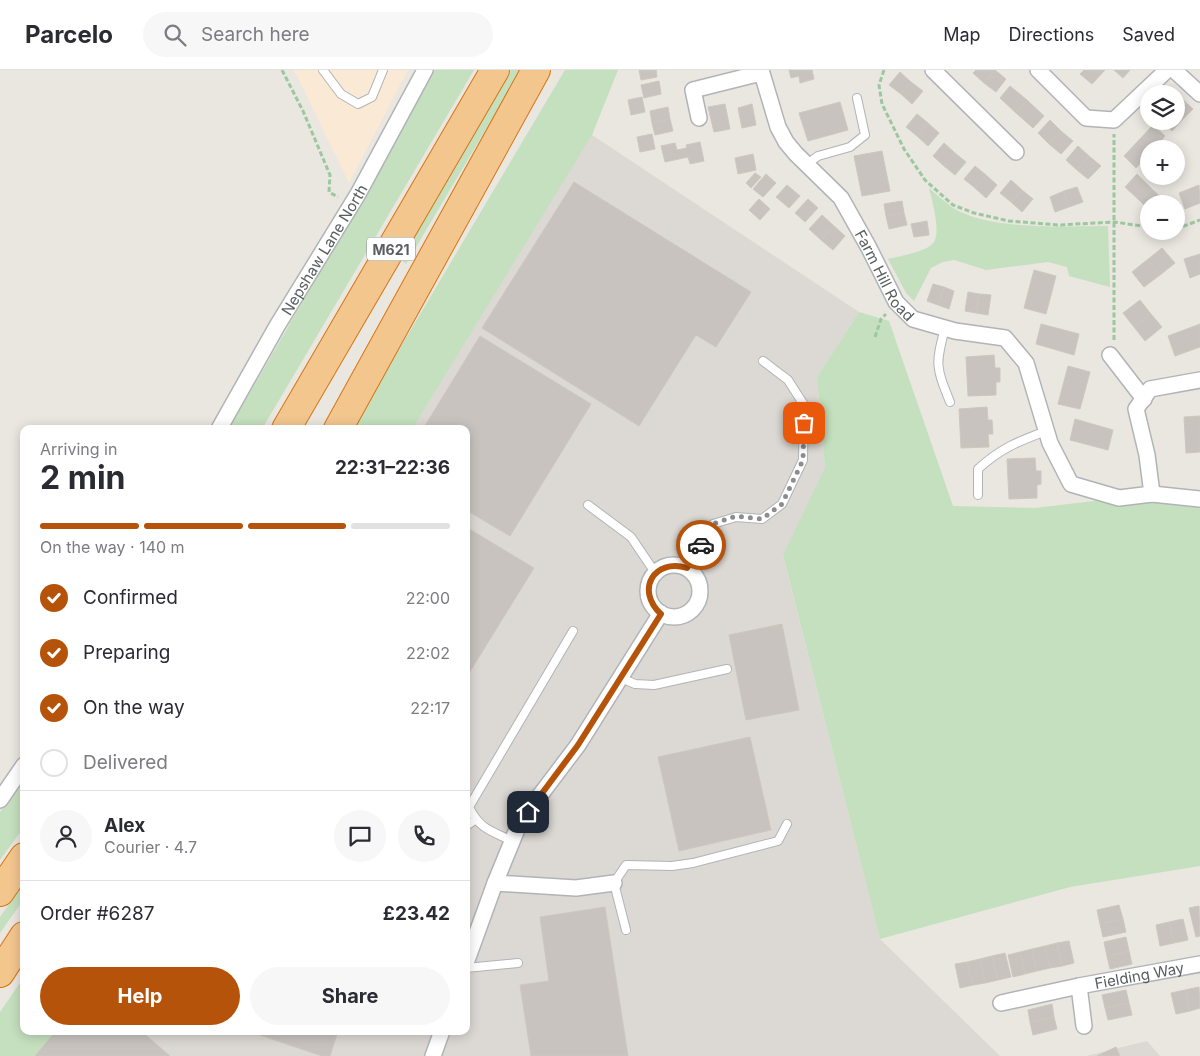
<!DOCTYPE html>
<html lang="en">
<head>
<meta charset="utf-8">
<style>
	body { margin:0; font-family:Inter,sans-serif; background:#f7f7f7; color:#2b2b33; height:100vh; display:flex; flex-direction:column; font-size:19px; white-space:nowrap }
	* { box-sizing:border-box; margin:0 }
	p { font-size:16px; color:#7c7c81 }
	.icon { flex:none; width:28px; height:28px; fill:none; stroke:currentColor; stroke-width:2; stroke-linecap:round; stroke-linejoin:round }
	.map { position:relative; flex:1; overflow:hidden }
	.panel { position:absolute; left:20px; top:355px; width:450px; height:610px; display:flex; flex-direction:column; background:#fff; border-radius:10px; box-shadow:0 2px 12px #0003 }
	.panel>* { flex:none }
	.buttons { position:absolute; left:1140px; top:15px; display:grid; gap:10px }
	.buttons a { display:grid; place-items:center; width:45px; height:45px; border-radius:50%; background:#fff; box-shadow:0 2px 12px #0003; font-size:25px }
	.pin { position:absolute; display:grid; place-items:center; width:42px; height:42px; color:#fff; margin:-21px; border-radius:10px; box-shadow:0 2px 8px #0006 }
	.courier { position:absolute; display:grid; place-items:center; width:50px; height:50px; margin:-25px; border:4px solid #b45309; border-radius:50%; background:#fff; color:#222; box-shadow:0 1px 6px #0007 }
	.summary em { font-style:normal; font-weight:700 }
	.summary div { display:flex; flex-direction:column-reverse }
	.summary { display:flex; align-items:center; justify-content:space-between; height:85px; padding:0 20px }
	h1 { font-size:32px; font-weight:700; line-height:38px }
	.bar { display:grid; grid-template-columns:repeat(4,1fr); gap:8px 5px; align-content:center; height:60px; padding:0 20px }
	.bar i { height:6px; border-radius:4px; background:#e1e1e2 }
	.bar .current { background:#b45309 }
	.bar p { grid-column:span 4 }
	.line { display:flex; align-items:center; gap:12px; padding:0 20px; border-top:1px solid #e1e1e2 }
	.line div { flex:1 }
	.round { display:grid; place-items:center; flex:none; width:52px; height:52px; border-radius:26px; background:#f7f7f7 }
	ol { padding:0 20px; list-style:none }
	li { display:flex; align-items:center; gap:15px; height:55px }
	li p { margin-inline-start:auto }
	li .icon { padding:5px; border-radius:50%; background:#b45309; color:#fff; stroke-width:4 }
	li:last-child { color:#7c7c81 }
	li i { width:28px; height:28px; border:2px solid #e1e1e2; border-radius:50% }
	.primary-button { display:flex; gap:10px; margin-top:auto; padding:10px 20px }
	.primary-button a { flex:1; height:58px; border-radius:30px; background:#b45309; color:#fff; font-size:20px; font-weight:700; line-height:58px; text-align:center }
	.primary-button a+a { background:#f7f7f7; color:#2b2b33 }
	header { display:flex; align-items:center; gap:30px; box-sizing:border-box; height:70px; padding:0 25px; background:#fff; border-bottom:1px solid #e1e1e2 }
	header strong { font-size:24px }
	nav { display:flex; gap:28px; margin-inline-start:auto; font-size:18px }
	.search { width:350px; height:45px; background:#f7f7f7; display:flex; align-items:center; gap:12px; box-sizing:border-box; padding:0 18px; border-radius:28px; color:#7c7c81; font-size:19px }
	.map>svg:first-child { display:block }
	.commercial { fill:#faead5 }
	.industrial { fill:#dcd8d4 }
	.green { fill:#c4e0be }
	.building { fill:#c8c3bf; stroke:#cec7bf }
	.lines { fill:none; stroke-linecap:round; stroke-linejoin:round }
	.service-casing { stroke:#b1b4b7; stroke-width:10 }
	.minor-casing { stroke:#b1b4b7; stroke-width:18 }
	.motorway-casing { stroke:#d77513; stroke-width:30 }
	.path { stroke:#9cc8a0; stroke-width:3; stroke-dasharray:5 2.5; stroke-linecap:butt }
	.service { stroke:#fff; stroke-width:8 }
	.minor { stroke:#fff; stroke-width:15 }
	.motorway { stroke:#f3c68e; stroke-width:28 }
	.done { stroke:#8c8d8d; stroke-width:5; stroke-dasharray:0 9 }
	.route { stroke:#b45309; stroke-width:6 }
	.labels { text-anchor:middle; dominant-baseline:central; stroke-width:4; stroke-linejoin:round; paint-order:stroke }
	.shield { fill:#fff; stroke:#8b8e90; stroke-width:1 }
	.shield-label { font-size:14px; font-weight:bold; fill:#595d60 }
	.street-label { font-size:15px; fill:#595d60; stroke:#fff }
</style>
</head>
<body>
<header>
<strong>Parcelo</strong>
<div class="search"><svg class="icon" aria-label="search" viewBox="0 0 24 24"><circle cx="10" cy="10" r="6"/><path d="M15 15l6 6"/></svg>Search here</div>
<nav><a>Map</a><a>Directions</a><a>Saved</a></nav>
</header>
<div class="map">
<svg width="1200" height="986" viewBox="0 0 1200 986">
	<rect width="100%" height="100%" fill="#eae6e0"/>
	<path class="commercial" d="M 294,0 L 408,0 L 349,113 Z"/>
	<path class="industrial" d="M 592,65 L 859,242 L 817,307 L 825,397 L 783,486 L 880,869 L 1000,986 L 35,986 L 56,961 L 466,961 L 466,359 L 411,359 L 511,191 Z
		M 1147,971 L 1160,986 L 1086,986 Z"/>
	<path class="green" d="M 434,0 L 474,0 L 262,359 L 229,359 L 404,56 Z
		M 511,0 L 521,0 L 406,194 L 401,189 Z
		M 565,0 L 618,0 L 592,65 L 412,359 L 352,359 Z
		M 929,118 C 937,125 945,132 953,138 C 991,161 1065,156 1108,156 L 1110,217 L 1069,206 L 1067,197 L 1048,192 L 986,200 L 954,190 L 943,192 L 931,198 L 914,231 L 906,223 L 888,189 C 899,186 928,182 934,172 C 941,161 932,131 929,118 Z
		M 859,242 L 889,251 L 953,436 L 1035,438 L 1152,424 L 1200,429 L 1200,796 L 1070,817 L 880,869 L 783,485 L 825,397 L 817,307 Z
		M 24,707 L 24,757 L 0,790 L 0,742 Z
		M 24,814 L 24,829 L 0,863 L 0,847 Z
		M 24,907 L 24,961 L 56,961 L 35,986 L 0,986 L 0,942 Z"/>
	<path class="building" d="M 639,0 L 657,0 L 656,0 L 657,7 L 641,10 Z
		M 789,0 L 812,0 L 814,9 L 800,13 L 799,6 L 791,8 Z
		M 976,0 L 995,0 L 984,13 L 973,3 Z
		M 995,0 L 1006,9 L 996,22 L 984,13 Z
		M 1084,0 L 1105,0 L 1092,14 L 1080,4 Z
		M 1114,0 L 1130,0 L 1123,8 Z
		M 900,2 L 911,12 L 901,24 L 889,15 Z
		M 659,11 L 661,24 L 644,28 L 641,15 Z
		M 911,12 L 923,21 L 912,34 L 901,24 Z
		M 1010,16 L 1027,30 L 1016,43 L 1000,28 Z
		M 1179,26 L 1193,39 L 1182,50 L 1176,44 L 1176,29 Z
		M 642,27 L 645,42 L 631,45 L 628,30 Z
		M 1027,30 L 1044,46 L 1033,58 L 1016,43 Z
		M 840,32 L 848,60 L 808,71 L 799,43 Z
		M 725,34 L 730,59 L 714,62 L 708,37 Z
		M 752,34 L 756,55 L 742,58 L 738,38 Z
		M 668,37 L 670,49 L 652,53 L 650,41 Z
		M 917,44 L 928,53 L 917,66 L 906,57 Z
		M 1176,44 L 1182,50 L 1172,61 L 1162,51 L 1176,51 Z
		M 670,49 L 673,61 L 655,65 L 652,53 Z
		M 1050,50 L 1061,61 L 1049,74 L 1038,63 Z
		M 928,53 L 939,63 L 928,76 L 917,66 Z
		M 1153,55 L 1165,66 L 1154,79 L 1149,79 L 1149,80 L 1138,71 Z
		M 1061,61 L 1073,71 L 1061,84 L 1049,74 Z
		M 652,64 L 655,79 L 640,82 L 637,67 Z
		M 1138,71 L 1149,80 L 1149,84 L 1136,98 L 1124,86 Z
		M 700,72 L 704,91 L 690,94 L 688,87 L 665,92 L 661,76 L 675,73 L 677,80 L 687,78 L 686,75 Z
		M 944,73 L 955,83 L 944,96 L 933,86 Z
		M 1078,76 L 1089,86 L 1077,100 L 1066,90 Z
		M 882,81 L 890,121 L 862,126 L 854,86 Z
		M 955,83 L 966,92 L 955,105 L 944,96 Z
		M 753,84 L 756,100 L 738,104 L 735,88 Z
		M 1089,86 L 1101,96 L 1088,109 L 1077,100 Z
		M 975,96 L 986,105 L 975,118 L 964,109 Z
		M 755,103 L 761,107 L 751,118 L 746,113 Z
		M 766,104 L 776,113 L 763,127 L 753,119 Z
		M 1137,104 L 1152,119 L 1140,131 L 1125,117 Z
		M 986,105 L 997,115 L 986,128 L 975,118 Z
		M 1011,110 L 1022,120 L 1011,132 L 1000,123 Z
		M 574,112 L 751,222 L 716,277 L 696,265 L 639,356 L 482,258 Z
		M 787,115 L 800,126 L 789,138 L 776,127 Z
		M 1199,115 L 1200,133 L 1185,139 L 1179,123 Z
		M 1077,117 L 1083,132 L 1069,137 L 1064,121 Z
		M 1152,119 L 1167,133 L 1167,134 L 1149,134 L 1149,140 L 1140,131 Z
		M 1022,120 L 1033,129 L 1022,142 L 1011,132 Z
		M 1064,121 L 1069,137 L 1055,142 L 1050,127 Z
		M 759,129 L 770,139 L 760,150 L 749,140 Z
		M 808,129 L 818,138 L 805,152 L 795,143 Z
		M 902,131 L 904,143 L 886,146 L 884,134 Z
		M 904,143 L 907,155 L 889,159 L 886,146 Z
		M 822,145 L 834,156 L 821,170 L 809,159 Z
		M 927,151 L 929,165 L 914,167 L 911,154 Z
		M 834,156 L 845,166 L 833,180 L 821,170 Z
		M 1162,178 L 1175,193 L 1160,205 L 1147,190 Z
		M 1200,184 L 1200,204 L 1190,208 L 1184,189 Z
		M 1147,190 L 1160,205 L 1144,217 L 1132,202 Z
		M 1034,200 L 1056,206 L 1046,244 L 1024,238 Z
		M 933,214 L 944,217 L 938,235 L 927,231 Z
		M 944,217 L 954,221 L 949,239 L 938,235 Z
		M 968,222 L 979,224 L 976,243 L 965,241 Z
		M 979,224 L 991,225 L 988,245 L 976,243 Z
		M 1140,230 L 1151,244 L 1134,257 L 1123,243 Z
		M 1151,244 L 1162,257 L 1145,271 L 1134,257 Z
		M 1041,254 L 1079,264 L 1074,285 L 1036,274 Z
		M 1200,254 L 1200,277 L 1175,286 L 1168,266 Z
		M 480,266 L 591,334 L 510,466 L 466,440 L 466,359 L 423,359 Z
		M 994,285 L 995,298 L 1000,298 L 1000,312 L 996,312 L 996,325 L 968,326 L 966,287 Z
		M 1068,296 L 1090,302 L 1080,339 L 1058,334 Z
		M 987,337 L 988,350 L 992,350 L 993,364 L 988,364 L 989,377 L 961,378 L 959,339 Z
		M 1200,346 L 1200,382 L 1186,383 L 1184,347 Z
		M 1075,349 L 1113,360 L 1108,380 L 1070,370 Z
		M 1035,388 L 1036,401 L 1041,401 L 1041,414 L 1037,415 L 1037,428 L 1009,429 L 1007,389 Z
		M 466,457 L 534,498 L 466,608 Z
		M 782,554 L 799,640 L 746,650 L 729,565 Z
		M 750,667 L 771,760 L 679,781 L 658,687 Z
		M 1119,835 L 1123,849 L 1100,854 L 1097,840 Z
		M 1199,836 L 1200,866 L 1196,867 L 1189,838 Z
		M 605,837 L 628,986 L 531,986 L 520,915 L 549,911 L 540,847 Z
		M 1123,849 L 1126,862 L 1103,867 L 1100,854 Z
		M 1183,849 L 1188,870 L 1174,873 L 1169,852 Z
		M 1169,852 L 1174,873 L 1160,876 L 1156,855 Z
		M 1126,867 L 1129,881 L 1107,886 L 1104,872 Z
		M 1069,871 L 1074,893 L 1062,896 L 1057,873 Z
		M 1057,873 L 1062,896 L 1050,898 L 1045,876 Z
		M 1045,876 L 1050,898 L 1037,901 L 1032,879 Z
		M 1032,879 L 1037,901 L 1025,904 L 1020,882 Z
		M 1129,881 L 1132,894 L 1110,899 L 1107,886 Z
		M 1020,882 L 1025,904 L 1013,907 L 1008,885 Z
		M 1005,883 L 1011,907 L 998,910 L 992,886 Z
		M 992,886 L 998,910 L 985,913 L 980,889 Z
		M 980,889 L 985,913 L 973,915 L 967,892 Z
		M 967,892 L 973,915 L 960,918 L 955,894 Z
		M 1199,917 L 1200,938 L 1190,941 L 1185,920 Z
		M 1126,920 L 1129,933 L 1105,938 L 1102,925 Z
		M 1185,920 L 1190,941 L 1176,944 L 1171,923 Z
		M 1129,933 L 1132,945 L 1108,950 L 1105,938 Z
		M 1052,934 L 1054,947 L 1030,952 L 1028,940 Z
		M 1054,947 L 1057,959 L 1033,965 L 1030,952 Z
		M 56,961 L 141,961 L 170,986 L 35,986 Z
		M 248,961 L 338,961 L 330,986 L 322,986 Z
		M 1116,977 L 1120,986 L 1097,986 Z"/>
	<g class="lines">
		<defs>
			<path id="service" d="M 323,0 L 341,24 L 358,34 L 372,27 L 383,0
				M 807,94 L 818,86 L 850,77 L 865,65 L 857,28
				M 945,258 C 935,295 936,297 950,332
				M 978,425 L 978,399 C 1001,378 1017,372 1046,361
				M 588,435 L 631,467 L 656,504
				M 687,499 L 713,454 L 736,447 L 762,449 L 782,434 L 803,390 L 804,335 L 788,310 L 763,291
				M 621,608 L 635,614 L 654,615 L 727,599
				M 466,756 L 475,750
				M 512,771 C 492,761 479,759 469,737 L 573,561
				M 626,860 L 614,813 L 626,795 L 672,796 L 693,793 L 778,771 L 787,754
				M 466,898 L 518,893"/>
			<g id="minor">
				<path id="s1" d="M 761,0 L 778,57 L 786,72 L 796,84 L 841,128 L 869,178 L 896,232 L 913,249 L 955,261 L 1005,268 L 1026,293 L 1050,373 L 1071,414 L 1119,428 L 1152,424 L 1200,429"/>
				<path d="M 933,0 L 1016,82"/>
				<path d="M 1038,0 L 1086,48 L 1114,50 L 1167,0"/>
				<path d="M 1174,0 L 1200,24"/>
				<path d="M 699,48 L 693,20 L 761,3"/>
				<path d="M 1110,285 L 1144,329"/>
				<path id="s2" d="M 219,359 L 277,256 L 358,124 L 425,0"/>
				<path d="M 1152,424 L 1147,385 L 1136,339 L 1150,319 L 1200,310"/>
				<circle cx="674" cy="521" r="26"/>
				<path d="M 0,730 L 24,695"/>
				<path d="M 495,813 L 576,818 L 614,813"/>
				<path d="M 466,893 L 495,813 L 518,757 L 538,728 L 578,675 L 661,543"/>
				<path d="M 1079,916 L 1084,956"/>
				<path id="s3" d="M 1001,933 L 1079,916 L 1200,894"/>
				<path d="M 433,986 L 442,961"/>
			</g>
			<path id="motorway" d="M 286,359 L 495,0
				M 338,359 L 536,0
				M 0,822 L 24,787
				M 0,903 L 24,866"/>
		</defs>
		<use href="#service" class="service-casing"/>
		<use href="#minor" class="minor-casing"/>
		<use href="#motorway" class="motorway-casing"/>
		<path class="path" d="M 282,0 L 303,41 L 330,105 L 329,122 L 338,127
			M 884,0 L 879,15 L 882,34 L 904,79 L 925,110 L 953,135 L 974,143 L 1009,151 L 1059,155 L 1114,152 L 1149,157
			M 1176,159 L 1200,150
			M 875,267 L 881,249 L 886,244
			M 1114,270 L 1114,64"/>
		<use href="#service" class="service"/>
		<use href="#minor" class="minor"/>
		<use href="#motorway" class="motorway"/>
	</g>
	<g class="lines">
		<path class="done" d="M 701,475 L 713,454 L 736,446 L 762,449 L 782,434 L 803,390 L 804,353"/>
		<path class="route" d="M 528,742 L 578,675 L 661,544 C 635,520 654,488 687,498 L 701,475"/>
	</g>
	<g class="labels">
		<rect class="shield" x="367" y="167.5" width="48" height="23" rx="4"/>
		<g class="shield-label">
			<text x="391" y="179">M621</text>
		</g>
		<g class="street-label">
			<text stroke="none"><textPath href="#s2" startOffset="208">Nepshaw Lane North</textPath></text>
			<text stroke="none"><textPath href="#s1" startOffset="244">Farm Hill Road</textPath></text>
			<text stroke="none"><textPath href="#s3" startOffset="141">Fielding Way</textPath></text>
		</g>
	</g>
</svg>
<div class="buttons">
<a><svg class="icon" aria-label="layers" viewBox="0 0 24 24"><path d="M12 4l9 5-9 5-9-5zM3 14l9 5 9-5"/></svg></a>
<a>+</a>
<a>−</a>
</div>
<div class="pin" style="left:804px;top:353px;background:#ea580c"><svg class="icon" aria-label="bag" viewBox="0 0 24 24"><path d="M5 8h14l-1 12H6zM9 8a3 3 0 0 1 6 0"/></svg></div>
<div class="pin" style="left:528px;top:742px;background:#1f2937"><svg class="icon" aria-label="home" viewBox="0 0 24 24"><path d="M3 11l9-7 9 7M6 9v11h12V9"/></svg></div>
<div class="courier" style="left:701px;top:475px"><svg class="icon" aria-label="car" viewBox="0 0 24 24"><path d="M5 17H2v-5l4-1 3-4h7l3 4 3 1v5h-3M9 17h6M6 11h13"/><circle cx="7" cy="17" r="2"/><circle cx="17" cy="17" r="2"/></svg></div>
<section class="panel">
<div class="summary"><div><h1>2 min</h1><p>Arriving in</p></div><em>22:31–22:36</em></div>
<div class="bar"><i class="current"></i><i class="current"></i><i class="current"></i><i></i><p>On the way · 140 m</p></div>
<ol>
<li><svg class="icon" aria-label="check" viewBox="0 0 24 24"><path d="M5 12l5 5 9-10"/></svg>Confirmed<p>22:00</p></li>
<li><svg class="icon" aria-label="check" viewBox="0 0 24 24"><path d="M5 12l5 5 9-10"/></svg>Preparing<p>22:02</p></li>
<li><svg class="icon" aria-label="check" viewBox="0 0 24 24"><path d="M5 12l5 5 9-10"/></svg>On the way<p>22:17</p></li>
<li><i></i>Delivered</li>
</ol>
<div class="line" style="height:90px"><a class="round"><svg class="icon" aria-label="person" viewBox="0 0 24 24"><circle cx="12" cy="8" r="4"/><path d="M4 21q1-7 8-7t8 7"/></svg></a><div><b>Alex</b><p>Courier · 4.7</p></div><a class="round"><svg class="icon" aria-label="chat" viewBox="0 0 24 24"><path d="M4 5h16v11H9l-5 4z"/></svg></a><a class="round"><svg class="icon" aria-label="phone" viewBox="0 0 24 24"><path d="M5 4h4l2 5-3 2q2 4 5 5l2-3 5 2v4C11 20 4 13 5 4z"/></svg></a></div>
<div class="line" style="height:65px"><div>Order #6287</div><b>£23.42</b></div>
<div class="primary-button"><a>Help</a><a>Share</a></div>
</section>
</div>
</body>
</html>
